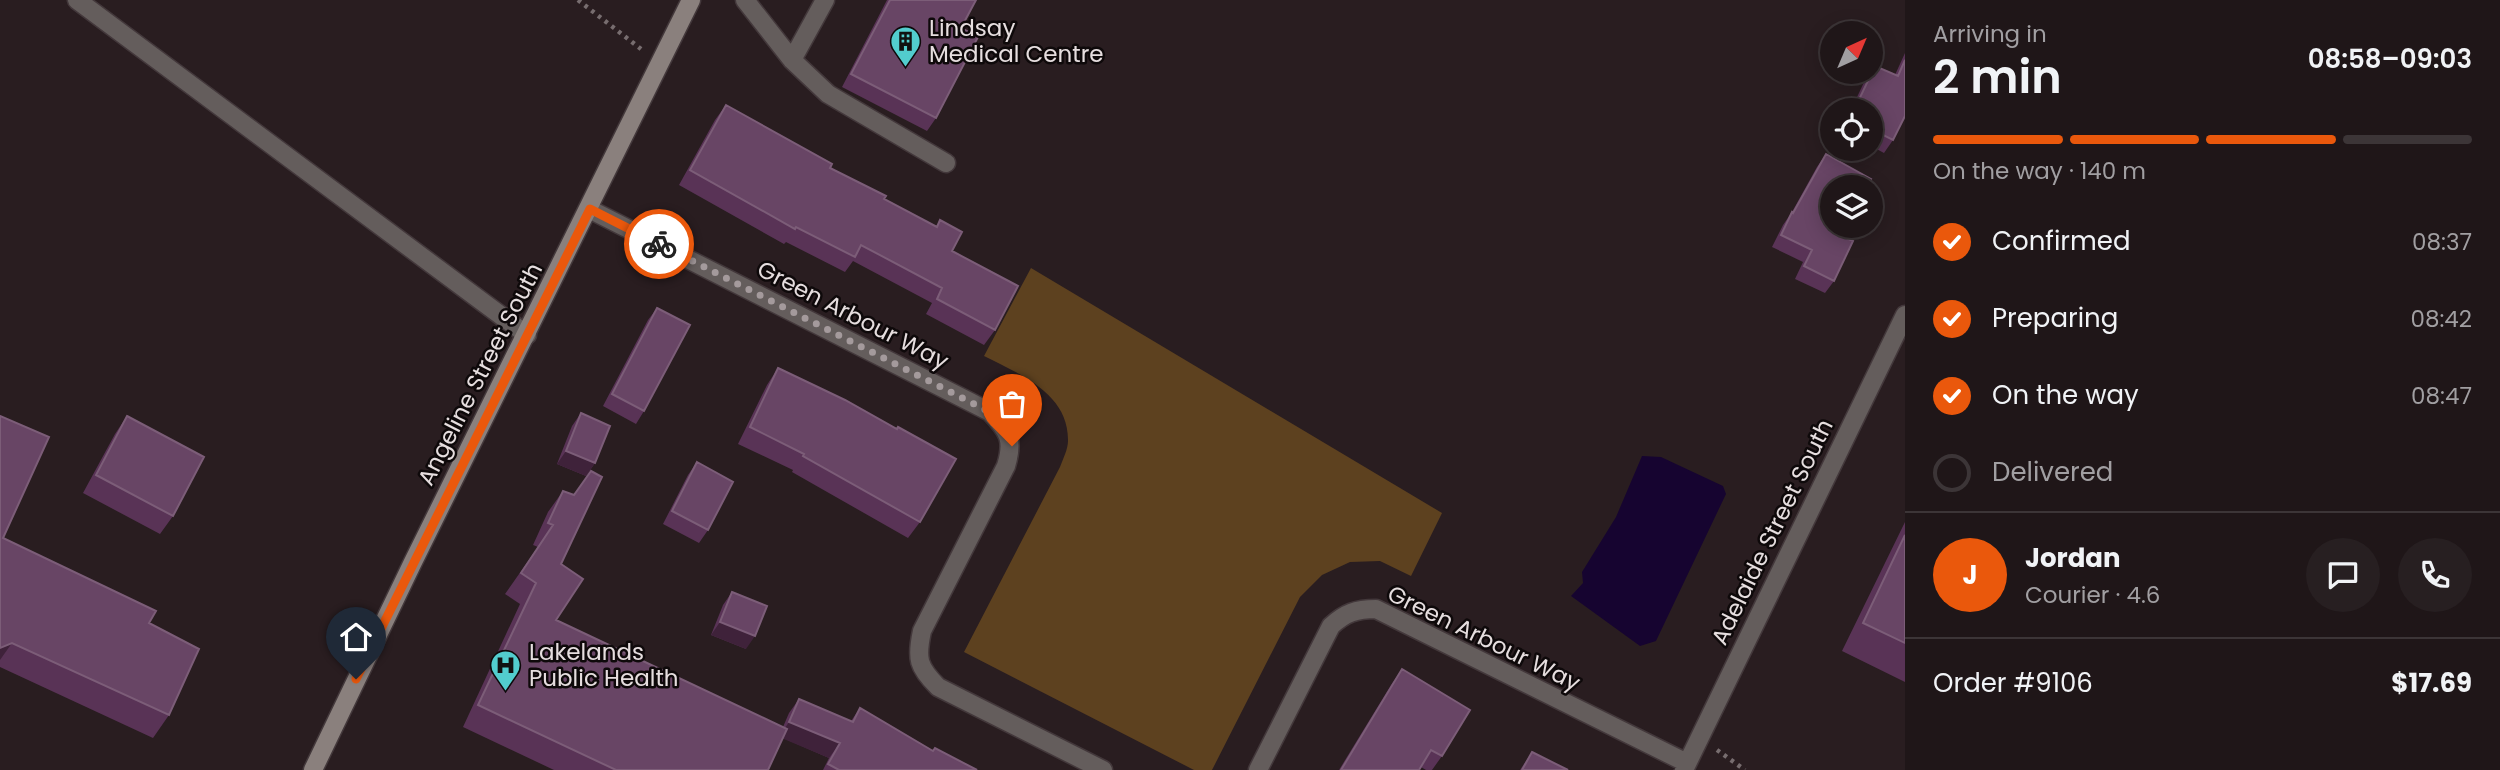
<!DOCTYPE html>
<html lang="en">
<head>
<meta charset="utf-8">
<style>
	body { margin:0; font-family:Poppins,sans-serif; background:#271f21; color:#f1f3f6; height:100vh; display:flex; flex-direction:column; font-size:26px; white-space:nowrap }
	* { box-sizing:border-box; margin:0 }
	p { font-size:23px; color:#a19fa2 }
	.icon { flex:none; width:38px; height:38px; fill:none; stroke:currentColor; stroke-width:2; stroke-linecap:round; stroke-linejoin:round }
	.map { position:relative; flex:1; overflow:hidden }
	.details { display:flex; flex-direction:column; background:#1f1618; width:595px }
	.details>* { flex:none }
	.needle { width:46px; rotate:44deg }
	.buttons { position:absolute; left:1820px; top:21px; display:grid; gap:14px }
	.buttons a { display:grid; place-items:center; width:63px; height:63px; border-radius:50%; background:#1f1618; box-shadow:0 4px 18px #0003,0 0 0 2px #3c3537; font-size:35px }
	.pin { position:absolute; display:grid; place-items:center; width:60px; height:60px; color:#fff; margin:-72px -30px; border-radius:50% 50% 50% 0; rotate:-45deg; box-shadow:0 0 7px #0007 }
	.pin .icon { rotate:45deg }
	.courier { position:absolute; display:grid; place-items:center; width:70px; height:70px; margin:-35px; border:5px solid #ea580c; border-radius:50%; background:#fff; color:#222; box-shadow:0 2px 9px #0007 }
	.overview em { font-style:normal; font-weight:600 }
	.overview div { display:flex; flex-direction:column-reverse }
	.overview { display:flex; align-items:center; justify-content:space-between; height:119px; padding:0 28px }
	h1 { font-size:46px; font-weight:600; line-height:52px }
	.bar { display:grid; grid-template-columns:repeat(4,1fr); gap:10px 7px; align-content:center; height:84px; padding:0 28px }
	.bar i { height:9px; border-radius:5px; background:#3c3537 }
	.bar .on { background:#ea580c }
	.bar p { grid-column:span 4 }
	.line { display:flex; align-items:center; gap:18px; padding:0 28px; border-top:2px solid #3c3537 }
	.line div { flex:1 }
	.round { display:grid; place-items:center; flex:none; width:74px; height:74px; border-radius:37px; background:#271f21 }
	ol { padding:0 28px; list-style:none }
	li { display:flex; align-items:center; gap:21px; height:77px }
	li p { margin-inline-start:auto }
	li .icon { padding:7px; border-radius:50%; background:#ea580c; color:#fff; stroke-width:4 }
	li:last-child { color:#a19fa2 }
	li i { width:38px; height:38px; border:4px solid #3c3537; border-radius:50% }
	main { display:flex; flex:1; min-height:0 }
	.map>svg:first-child { display:block }
	.green { fill:#5d411f }
	.water { fill:#160430 }
	.lines { fill:none; stroke-linecap:round; stroke-linejoin:round }
	.lane-casing { stroke:#43383b; stroke-width:21 }
	.street-casing { stroke:#43383b; stroke-width:21 }
	.secondary-casing { stroke:#43383b; stroke-width:21 }
	.path { stroke:#776d6f; stroke-width:4.5; stroke-dasharray:3.5 5; stroke-linecap:butt }
	.lane { stroke:#645d5c; stroke-width:18 }
	.street { stroke:#645d5c; stroke-width:18 }
	.secondary { stroke:#8a807d; stroke-width:18 }
	.wall { fill:#593356 }
	.shaded-wall { fill:#3f223a }
	.building { fill:#684565; stroke:#7c5d78; stroke-width:2 }
	.done { stroke:#a49a9c; stroke-width:7; stroke-dasharray:0 12.6 }
	.route { stroke:#ea580c; stroke-width:9 }
	.labels { text-anchor:middle; dominant-baseline:central; stroke-width:5; stroke-linejoin:round; paint-order:stroke }
	.poi-label { font-size:23px; fill:#e6dedf; stroke:#0e090a; text-anchor:start }
	.street-label { font-size:23px; fill:#e6dedf; stroke:#0e090a }
</style>
</head>
<body>
<main>
<div class="map">
<svg width="1905" height="770" viewBox="0 0 1905 770">
	<rect width="100%" height="100%" fill="#291d20"/>
	<path class="green" d="M 1031,268 L 1442,513 L 1411,576 L 1380,561 L 1350,562 L 1322,575 L 1300,597 L 1212,770 L 1194,770 L 964,652 L 1060,467 C 1063,459 1068,449 1068,441 C 1069,393 1019,374 984,356 Z"/>
	<path class="water" d="M 1642,456 L 1661,457 L 1723,486 L 1726,494 L 1656,641 L 1640,646 L 1571,596 L 1583,583 L 1582,572 L 1616,517 Z"/>
	<g class="lines">
		<defs>
			<path id="lane" d="M 77,0 L 527,335
				M 745,0 L 792,60 L 828,94 L 946,163
				M 792,60 L 825,0"/>
			<path id="street" d="M 589,209 L 990,412 C 1009,432 1014,440 1006,466 L 922,631 C 916,659 918,667 938,687 L 1103,770
				M 1258,770 L 1331,626 C 1345,613 1356,609 1376,609 L 1687,763
				M 1684,770 L 1905,315"/>
			<path id="secondary" d="M 313,770 L 413,562 L 691,0"/>
		</defs>
		<use href="#lane" class="lane-casing"/>
		<use href="#street" class="street-casing"/>
		<use href="#secondary" class="secondary-casing"/>
		<path class="path" d="M 578,0 L 641,49
			M 1717,750 L 1745,770"/>
		<use href="#lane" class="lane"/>
		<use href="#street" class="street"/>
		<use href="#secondary" class="secondary"/>
	</g>
	<path class="wall" d="M 887,0 L 976,0 L 961,28 L 936,118 L 927,131 L 842,87 Z
		M 1905,53 L 1905,116 L 1893,140 L 1884,153 L 1871,146 L 1871,110 L 1851,110 L 1866,78 L 1875,66 L 1895,75 Z
		M 726,105 L 884,199 L 936,227 L 940,220 L 952,251 L 995,330 L 984,345 L 926,314 L 932,303 L 853,261 L 845,272 L 786,242 L 784,244 L 679,185 L 715,120 Z
		M 1826,154 L 1840,235 L 1834,281 L 1825,293 L 1795,279 L 1803,262 L 1772,247 L 1783,225 L 1792,212 L 1817,167 Z
		M 657,308 L 644,411 L 636,424 L 603,406 L 648,320 Z
		M 778,368 L 920,522 L 908,538 L 792,472 L 793,470 L 738,444 L 767,385 Z
		M 581,413 L 595,463 L 586,476 L 557,464 L 572,426 Z
		M 0,416 L 3,538 L 149,623 L 169,715 L 153,738 L 0,667 Z
		M 127,416 L 173,516 L 160,534 L 83,493 L 115,434 Z
		M 697,462 L 708,530 L 699,543 L 663,524 L 688,475 Z
		M 563,491 L 561,564 L 556,620 L 783,727 L 789,713 L 799,699 L 851,721 L 860,708 L 932,751 L 977,770 L 823,770 L 829,758 L 783,738 L 768,770 L 554,770 L 463,727 L 520,604 L 505,594 L 538,547 L 533,545 L 548,512 Z
		M 1905,522 L 1905,682 L 1842,651 Z
		M 732,592 L 746,649 L 711,635 L 723,605 Z
		M 1402,669 L 1442,756 L 1432,770 L 1426,770 L 1421,767 L 1419,770 L 1339,770 L 1391,685 Z
		M 1532,752 L 1568,770 L 1520,770 Z"/>
	<path class="shaded-wall" d="M 566,451 L 595,463 L 586,476 L 557,464 Z
		M 720,622 L 755,636 L 746,649 L 711,635 Z
		M 12,643 L 0,660 L 0,648 Z
		M 789,722 L 840,743 L 829,758 L 779,737 Z"/>
	<path class="building" d="M 890,0 L 976,0 L 961,28 L 978,37 L 936,118 L 851,74 Z
		M 1905,60 L 1905,116 L 1893,140 L 1871,129 L 1871,110 L 1854,110 L 1875,66 L 1898,76 Z
		M 726,105 L 832,164 L 830,168 L 886,196 L 884,199 L 937,227 L 940,220 L 962,232 L 952,251 L 1018,286 L 995,330 L 937,299 L 942,288 L 861,245 L 855,257 L 796,227 L 795,229 L 690,170 Z
		M 1826,154 L 1871,179 L 1866,187 L 1832,187 L 1832,226 L 1845,226 L 1840,235 L 1853,241 L 1834,281 L 1804,266 L 1812,250 L 1781,235 L 1792,212 L 1793,213 Z
		M 657,308 L 690,325 L 644,411 L 612,394 Z
		M 778,368 L 845,400 L 897,429 L 898,427 L 956,459 L 920,522 L 803,456 L 804,454 L 750,427 Z
		M 581,413 L 610,426 L 595,463 L 566,451 Z
		M 0,416 L 49,437 L 3,538 L 156,611 L 149,623 L 199,649 L 169,715 L 12,643 L 0,648 Z
		M 127,416 L 204,457 L 173,516 L 96,475 Z
		M 697,462 L 733,482 L 708,530 L 672,511 Z
		M 591,471 L 602,477 L 561,564 L 583,579 L 556,620 L 787,729 L 768,770 L 616,770 L 478,705 L 536,583 L 521,573 L 553,525 L 548,523 L 563,491 L 574,495 Z
		M 1905,535 L 1905,643 L 1863,623 Z
		M 732,592 L 767,606 L 755,636 L 720,622 Z
		M 1402,669 L 1470,710 L 1442,756 L 1431,750 L 1419,770 L 1341,770 Z
		M 799,699 L 853,722 L 860,708 L 933,751 L 935,748 L 977,770 L 839,770 L 828,764 L 840,743 L 789,722 Z
		M 1532,752 L 1568,770 L 1522,770 Z"/>
	<g class="lines">
		<path class="done" d="M 659,244 L 990,412 L 1005,428 L 1012,446"/>
		<path class="route" d="M 356,679 L 590,209 L 659,244"/>
	</g>
	<defs>
		<symbol id="building-pin" viewBox="-11 -11 22 30"><path d="M0 17L-7.5 6A9.5 9.5 0 1 1 7.5 6Z" fill="#52cdce" stroke="#0e090a"/><path d="M-4-6H4V6H1V3H-1V6H-4ZM-2.5-4.3h1.7v1.8h-1.7ZM.8-4.3h1.7v1.8H.8ZM-2.5-1h1.7V.8h-1.7ZM.8-1h1.7V.8H.8Z" fill="#111"/></symbol>
		<symbol id="hospital-pin" viewBox="-11 -11 22 30"><path d="M0 17L-7.5 6A9.5 9.5 0 1 1 7.5 6Z" fill="#52cdce" stroke="#0e090a"/><path d="M-5-5h3v3.5h4V-5h3V5h-3V1.5h-4V5h-3Z" fill="#111"/></symbol>
	</defs>
	<g fill-rule="evenodd">
		<use href="#building-pin" x="888" y="24" width="35" height="47"/>
		<use href="#hospital-pin" x="488" y="648" width="35" height="47"/>
	</g>
	<g class="labels">
		<g class="poi-label">
			<text x="929" y="28">Lindsay<tspan x="929" dy="26">Medical Centre</tspan></text>
			<text x="529" y="652">Lakelands<tspan x="529" dy="26">Public Health</tspan></text>
		</g>
		<g class="street-label">
			<text transform="translate(853 315) rotate(27)">Green Arbour Way</text>
			<text transform="translate(480 374) rotate(-63)">Angeline Street South</text>
			<text transform="translate(1772 532) rotate(-64)">Adelaide Street South</text>
			<text transform="translate(1484 638) rotate(26)">Green Arbour Way</text>
		</g>
	</g>
</svg>
<div class="buttons">
<a><svg class="needle" viewBox="-14 -14 28 28"><path d="M0-13l5 13h-10z" fill="#e53935"/><path d="M0 13l5-13h-10z" fill="#a19fa2"/></svg></a>
<a><svg class="icon" aria-label="locate" viewBox="0 0 24 24"><circle cx="12" cy="12" r="6"/><path d="M12 2v4M12 18v4M2 12h4M18 12h4"/></svg></a>
<a><svg class="icon" aria-label="layers" viewBox="0 0 24 24"><path d="M12 4l9 5-9 5-9-5zM3 14l9 5 9-5"/></svg></a>
</div>
<div class="pin" style="left:1012px;top:446px;background:#ea580c"><svg class="icon" aria-label="bag" viewBox="0 0 24 24"><path d="M5 8h14l-1 12H6zM9 8a3 3 0 0 1 6 0"/></svg></div>
<div class="pin" style="left:356px;top:679px;background:#1f2937"><svg class="icon" aria-label="home" viewBox="0 0 24 24"><path d="M3 11l9-7 9 7M6 9v11h12V9"/></svg></div>
<div class="courier" style="left:659px;top:244px"><svg class="icon" aria-label="bike" viewBox="0 0 24 24"><circle cx="6" cy="16" r="4"/><circle cx="18" cy="16" r="4"/><path d="M6 16l4-8h5l3 8M10 8l3 8H6M13 5h3"/></svg></div>
</div>
<section class="details">
<div class="overview"><div><h1>2 min</h1><p>Arriving in</p></div><em>08:58–09:03</em></div>
<div class="bar"><i class="on"></i><i class="on"></i><i class="on"></i><i></i><p>On the way · 140 m</p></div>
<ol>
<li><svg class="icon" aria-label="check" viewBox="0 0 24 24"><path d="M5 12l5 5 9-10"/></svg>Confirmed<p>08:37</p></li>
<li><svg class="icon" aria-label="check" viewBox="0 0 24 24"><path d="M5 12l5 5 9-10"/></svg>Preparing<p>08:42</p></li>
<li><svg class="icon" aria-label="check" viewBox="0 0 24 24"><path d="M5 12l5 5 9-10"/></svg>On the way<p>08:47</p></li>
<li><i></i>Delivered</li>
</ol>
<div class="line" style="height:126px"><b class="round" style="background:#ea580c;color:#fff">J</b><div><b>Jordan</b><p>Courier · 4.6</p></div><a class="round"><svg class="icon" aria-label="chat" viewBox="0 0 24 24"><path d="M4 5h16v11H9l-5 4z"/></svg></a><a class="round"><svg class="icon" aria-label="phone" viewBox="0 0 24 24"><path d="M5 4h4l2 5-3 2q2 4 5 5l2-3 5 2v4C11 20 4 13 5 4z"/></svg></a></div>
<div class="line" style="height:91px"><div>Order #9106</div><b>$17.69</b></div>
</section>
</main>
</body>
</html>
